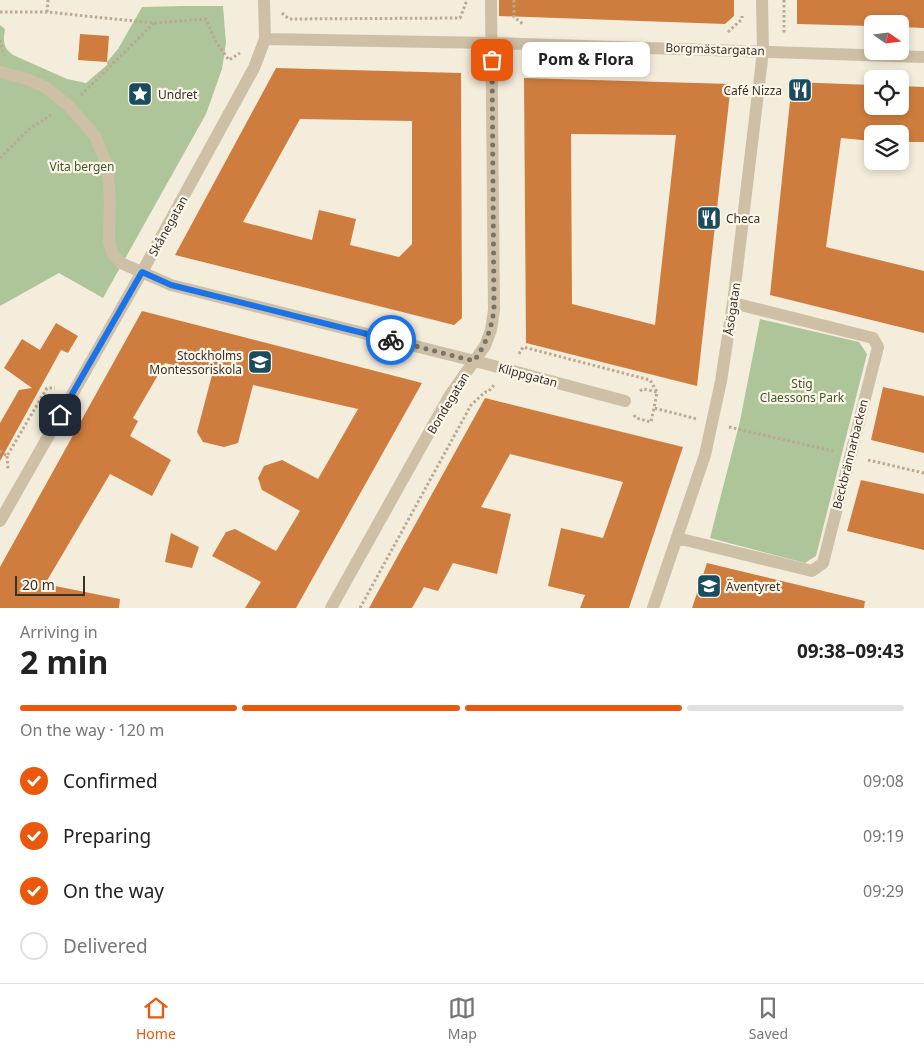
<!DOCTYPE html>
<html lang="en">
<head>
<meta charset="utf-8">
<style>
	body { margin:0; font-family:"Noto Sans",sans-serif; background:#f2f2f2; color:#222; height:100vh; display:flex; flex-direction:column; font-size:19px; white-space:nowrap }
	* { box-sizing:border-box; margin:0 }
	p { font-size:16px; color:#767676 }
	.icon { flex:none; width:28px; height:28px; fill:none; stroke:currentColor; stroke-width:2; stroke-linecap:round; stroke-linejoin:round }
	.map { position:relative; height:608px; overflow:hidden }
	.sheet { display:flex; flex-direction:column; background:#fff; flex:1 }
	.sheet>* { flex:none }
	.needle { width:32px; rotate:104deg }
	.fabs { position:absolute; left:864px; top:15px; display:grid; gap:10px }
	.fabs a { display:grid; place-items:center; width:45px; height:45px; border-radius:8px; background:#fff; box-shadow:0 2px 8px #0003; font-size:25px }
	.scale { position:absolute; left:15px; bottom:12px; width:70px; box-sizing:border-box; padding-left:5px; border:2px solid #393128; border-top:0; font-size:14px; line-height:18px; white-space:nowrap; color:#393128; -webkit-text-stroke:4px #fbf6e9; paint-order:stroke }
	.pin { position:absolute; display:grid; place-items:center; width:42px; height:42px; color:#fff; margin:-21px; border-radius:10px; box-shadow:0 2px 8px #0006 }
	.courier { position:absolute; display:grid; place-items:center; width:50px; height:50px; margin:-25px; border:4px solid #1a73e8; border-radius:50%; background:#fff; color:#222; box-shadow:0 1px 6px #0007 }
	.bubble { position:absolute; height:35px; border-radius:8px; background:#fff; box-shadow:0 2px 8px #0003; font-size:16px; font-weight:700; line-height:35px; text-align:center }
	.overview em { font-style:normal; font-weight:700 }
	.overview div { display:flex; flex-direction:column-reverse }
	.overview { display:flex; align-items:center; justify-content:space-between; height:85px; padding:0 20px }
	h1 { font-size:32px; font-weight:700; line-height:38px }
	.bar { display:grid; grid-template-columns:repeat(4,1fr); gap:8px 5px; align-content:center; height:60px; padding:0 20px }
	.bar i { height:6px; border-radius:4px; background:#e0e0e0 }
	.bar .current { background:#ea580c }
	.bar p { grid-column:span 4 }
	ol { padding:0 20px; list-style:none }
	li { display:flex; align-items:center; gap:15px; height:55px }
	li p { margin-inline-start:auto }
	li .icon { padding:5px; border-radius:50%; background:#ea580c; color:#fff; stroke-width:4 }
	li:last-child { color:#767676 }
	li i { width:28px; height:28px; border:2px solid #e0e0e0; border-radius:50% }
	.tabs { display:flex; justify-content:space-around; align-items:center; height:70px; border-top:1px solid #e0e0e0; background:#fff; font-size:14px; color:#767676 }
	.tabs a { display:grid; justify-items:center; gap:2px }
	.tabs .current { color:#ea580c }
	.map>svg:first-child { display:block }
	.green { fill:#aec59a }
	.building { fill:#cf7d3e; fill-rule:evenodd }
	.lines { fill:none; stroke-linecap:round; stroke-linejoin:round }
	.path { stroke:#b9aa90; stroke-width:3; stroke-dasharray:2.5 2.5; stroke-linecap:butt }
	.street { stroke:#cdc0a6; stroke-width:12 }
	.done { stroke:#7a7367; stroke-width:5; stroke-dasharray:0 9 }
	.route { stroke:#1a73e8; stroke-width:6 }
	.labels { text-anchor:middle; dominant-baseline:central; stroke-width:4.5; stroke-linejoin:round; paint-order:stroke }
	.street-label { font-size:12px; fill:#393128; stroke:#fbf6e9 }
	.poi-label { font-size:12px; fill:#393128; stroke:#fbf6e9; text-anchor:start }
	.park-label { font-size:12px; fill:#3f5929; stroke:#fbf6e9 }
</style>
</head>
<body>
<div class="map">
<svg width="924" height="608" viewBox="0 0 924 608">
	<rect width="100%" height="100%" fill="#f4eddc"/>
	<path class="green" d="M 184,6 L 223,6 L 226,43 L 222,69 L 206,114 L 103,298 L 59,273 L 0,306 L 0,25 L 5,29 C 3,41 3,48 13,55 L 67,79 L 86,83 L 107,65 L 107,62 L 118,49 L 142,7 Z
		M 760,319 L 859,342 L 867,354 L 816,556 L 805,563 L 710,538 L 740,421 Z"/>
	<path class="building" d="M 499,0 L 734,0 L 734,16 L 725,24 L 499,16 Z
		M 797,0 L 924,0 L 924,28 L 900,27 L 900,24 L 872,24 L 872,26 L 797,24 Z
		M 80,34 L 109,36 L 107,62 L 78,60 Z
		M 276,68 L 461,73 L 462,318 L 454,325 L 175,255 ZM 300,119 L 412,121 L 412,244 L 399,257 L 350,245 L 356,219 L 319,210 L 312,240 L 243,222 Z
		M 524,78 L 731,84 L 697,386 L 526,343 ZM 571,134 L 676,135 L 655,325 L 572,304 Z
		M 792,82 L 872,85 L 872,106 L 900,106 L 900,86 L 924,87 L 924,142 L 900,142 L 900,134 L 872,134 L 872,141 L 841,138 L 826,247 L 924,271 L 924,333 L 770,295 Z
		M 142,311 L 422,383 L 296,608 L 245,608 L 261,582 L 212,556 L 226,532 L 235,529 L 276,551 L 300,511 L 262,490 L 258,478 L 264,466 L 282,460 L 318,479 L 358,409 L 253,385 L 238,443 L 224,447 L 203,442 L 197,432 L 212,375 L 165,363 L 133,418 L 138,421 L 130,436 L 171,460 L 152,496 L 110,474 L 45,584 L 120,599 L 119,608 L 0,608 L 0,567 Z
		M 56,323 L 78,336 L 68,353 L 61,350 L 0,461 L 0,423 L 19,390 L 32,388 L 4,368 L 22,339 L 40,350 Z
		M 883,387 L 924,396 L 924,453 L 871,440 Z
		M 485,398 L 683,447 L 629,608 L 580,608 L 585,595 L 548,586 L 561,528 L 603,538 L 623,482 L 510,454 L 481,507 L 511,514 L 497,574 L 453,563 L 438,591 L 424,587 L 412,608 L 369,608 Z
		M 861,480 L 924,494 L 924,550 L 847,531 Z
		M 171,533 L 199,547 L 192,568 L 165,562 Z
		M 707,563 L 865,601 L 864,608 L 692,608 Z"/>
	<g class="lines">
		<path class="path" d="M 514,0 L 514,17 L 524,25
			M 784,0 L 784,34
			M 0,12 L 47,12 L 154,23 L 206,19 L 216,42 L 229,60 L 240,53
			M 47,12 L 48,0
			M 282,13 L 289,19 L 460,18 L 467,0
			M 728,32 L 742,19 L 742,16
			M 0,40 L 4,56
			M 81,95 L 154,23
			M 0,158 L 29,129 L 51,115
			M 519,354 L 523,347 L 650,380 L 657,392
			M 640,391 L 643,389 L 657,392 L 654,408 L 697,419
			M 634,415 L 636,418 L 651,422 L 654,408
			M 729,427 L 833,451
			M 0,451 L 7,456 L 47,388 L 55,388
			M 7,456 L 8,470
			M 868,460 L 924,473
			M 360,608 L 471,405 L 485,392 L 488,392 L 495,384"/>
		<path class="street" d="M 265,39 L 491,43 L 924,57
			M 0,72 L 27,79 L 45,87 L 69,106 L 95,136 L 107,165 L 110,199 L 109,242 L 113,254 L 121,263 L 171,285 L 475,361 L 625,401
			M 0,521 L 142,272 L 254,68 L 265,39 L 264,0
			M 677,538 L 812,571 L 823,563 L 878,347 L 873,338 L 733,303
			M 331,608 L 450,395 L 485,346 L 491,330 L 494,310 L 491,0
			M 653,608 L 705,455 L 721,381 L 733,303 L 763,51 L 762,0"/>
	</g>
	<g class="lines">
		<path class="done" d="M 391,340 L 474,361 C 486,344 491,330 494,310 L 492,60"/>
		<path class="route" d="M 60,415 L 142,272 L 171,285 L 391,340"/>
	</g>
	<defs>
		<symbol id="restaurant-square" viewBox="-11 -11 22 22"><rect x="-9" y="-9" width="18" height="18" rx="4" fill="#1a4c5e" stroke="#fbf6e9"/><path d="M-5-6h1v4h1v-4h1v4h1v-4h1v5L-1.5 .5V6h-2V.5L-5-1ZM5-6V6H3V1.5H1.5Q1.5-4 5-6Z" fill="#fff"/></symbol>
		<symbol id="sight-square" viewBox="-11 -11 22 22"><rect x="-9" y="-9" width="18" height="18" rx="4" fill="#1a4c5e" stroke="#fbf6e9"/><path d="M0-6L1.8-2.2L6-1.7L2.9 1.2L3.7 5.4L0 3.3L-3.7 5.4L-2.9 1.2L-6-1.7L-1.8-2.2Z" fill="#fff"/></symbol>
		<symbol id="school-square" viewBox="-11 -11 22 22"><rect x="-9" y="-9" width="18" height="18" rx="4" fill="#1a4c5e" stroke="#fbf6e9"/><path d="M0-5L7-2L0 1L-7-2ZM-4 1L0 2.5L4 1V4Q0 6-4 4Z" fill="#fff"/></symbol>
	</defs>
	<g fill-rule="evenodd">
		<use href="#restaurant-square" x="786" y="76" width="28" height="28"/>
		<use href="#sight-square" x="126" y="80" width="28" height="28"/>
		<use href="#restaurant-square" x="695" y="204" width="28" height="28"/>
		<use href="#school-square" x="246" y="348" width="28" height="28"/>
		<use href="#school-square" x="695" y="572" width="28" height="28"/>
	</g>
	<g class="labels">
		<g class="street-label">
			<text transform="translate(715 49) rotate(2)">Borgmästargatan</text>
			<text transform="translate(168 226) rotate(-61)">Skånegatan</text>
			<text transform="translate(732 309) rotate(-82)">Åsögatan</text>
			<text transform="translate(528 375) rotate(15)">Klippgatan</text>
			<text transform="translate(448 403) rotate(-59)">Bondegatan</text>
			<text transform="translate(850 454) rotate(-76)">Beckbrännarbacken</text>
		</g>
		<g class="poi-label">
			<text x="782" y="90" text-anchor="end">Café Nizza</text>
			<text x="158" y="94">Undret</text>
			<text x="726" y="218">Checa</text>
			<text x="242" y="355" text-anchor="end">Stockholms<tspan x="242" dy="14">Montessoriskola</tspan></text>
			<text x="726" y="586">Äventyret</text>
		</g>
		<g class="park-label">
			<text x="82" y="166">Vita bergen</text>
			<text x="802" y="383">Stig<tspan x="802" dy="14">Claessons Park</tspan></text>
		</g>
	</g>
</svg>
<div class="fabs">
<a><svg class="needle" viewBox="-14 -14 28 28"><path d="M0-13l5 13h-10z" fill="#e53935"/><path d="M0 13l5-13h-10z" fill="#767676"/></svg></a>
<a><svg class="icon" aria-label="locate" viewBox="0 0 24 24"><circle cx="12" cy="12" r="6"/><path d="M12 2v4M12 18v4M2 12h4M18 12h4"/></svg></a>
<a><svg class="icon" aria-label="layers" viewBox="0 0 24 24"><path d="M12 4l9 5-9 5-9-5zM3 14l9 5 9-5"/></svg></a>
</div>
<div class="scale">20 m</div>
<div class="pin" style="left:492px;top:60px;background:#ea580c"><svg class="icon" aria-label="bag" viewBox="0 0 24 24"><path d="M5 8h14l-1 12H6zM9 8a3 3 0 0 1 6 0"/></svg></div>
<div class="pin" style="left:60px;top:415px;background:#1f2937"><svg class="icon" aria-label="home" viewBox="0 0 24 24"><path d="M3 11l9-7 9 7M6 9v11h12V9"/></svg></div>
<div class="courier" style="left:391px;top:340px"><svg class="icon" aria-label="bike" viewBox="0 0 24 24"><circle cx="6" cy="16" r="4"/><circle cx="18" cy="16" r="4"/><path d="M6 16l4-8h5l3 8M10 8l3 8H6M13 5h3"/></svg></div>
<div class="bubble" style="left:522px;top:42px;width:128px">Pom &amp; Flora</div>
</div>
<section class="sheet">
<div class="overview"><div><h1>2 min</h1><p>Arriving in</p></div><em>09:38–09:43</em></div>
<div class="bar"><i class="current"></i><i class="current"></i><i class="current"></i><i></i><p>On the way · 120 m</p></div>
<ol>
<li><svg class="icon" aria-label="check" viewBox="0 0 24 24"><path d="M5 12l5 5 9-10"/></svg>Confirmed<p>09:08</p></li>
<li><svg class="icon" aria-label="check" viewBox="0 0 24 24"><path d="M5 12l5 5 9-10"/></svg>Preparing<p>09:19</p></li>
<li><svg class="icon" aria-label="check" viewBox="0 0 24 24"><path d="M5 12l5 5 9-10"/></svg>On the way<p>09:29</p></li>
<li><i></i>Delivered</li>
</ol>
</section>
<nav class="tabs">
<a class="current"><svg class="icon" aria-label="home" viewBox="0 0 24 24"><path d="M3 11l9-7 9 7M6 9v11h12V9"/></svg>Home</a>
<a><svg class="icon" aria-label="map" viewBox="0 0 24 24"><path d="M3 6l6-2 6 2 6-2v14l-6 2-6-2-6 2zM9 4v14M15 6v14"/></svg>Map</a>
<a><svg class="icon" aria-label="saved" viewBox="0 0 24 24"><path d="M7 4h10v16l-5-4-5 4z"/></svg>Saved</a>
</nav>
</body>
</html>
